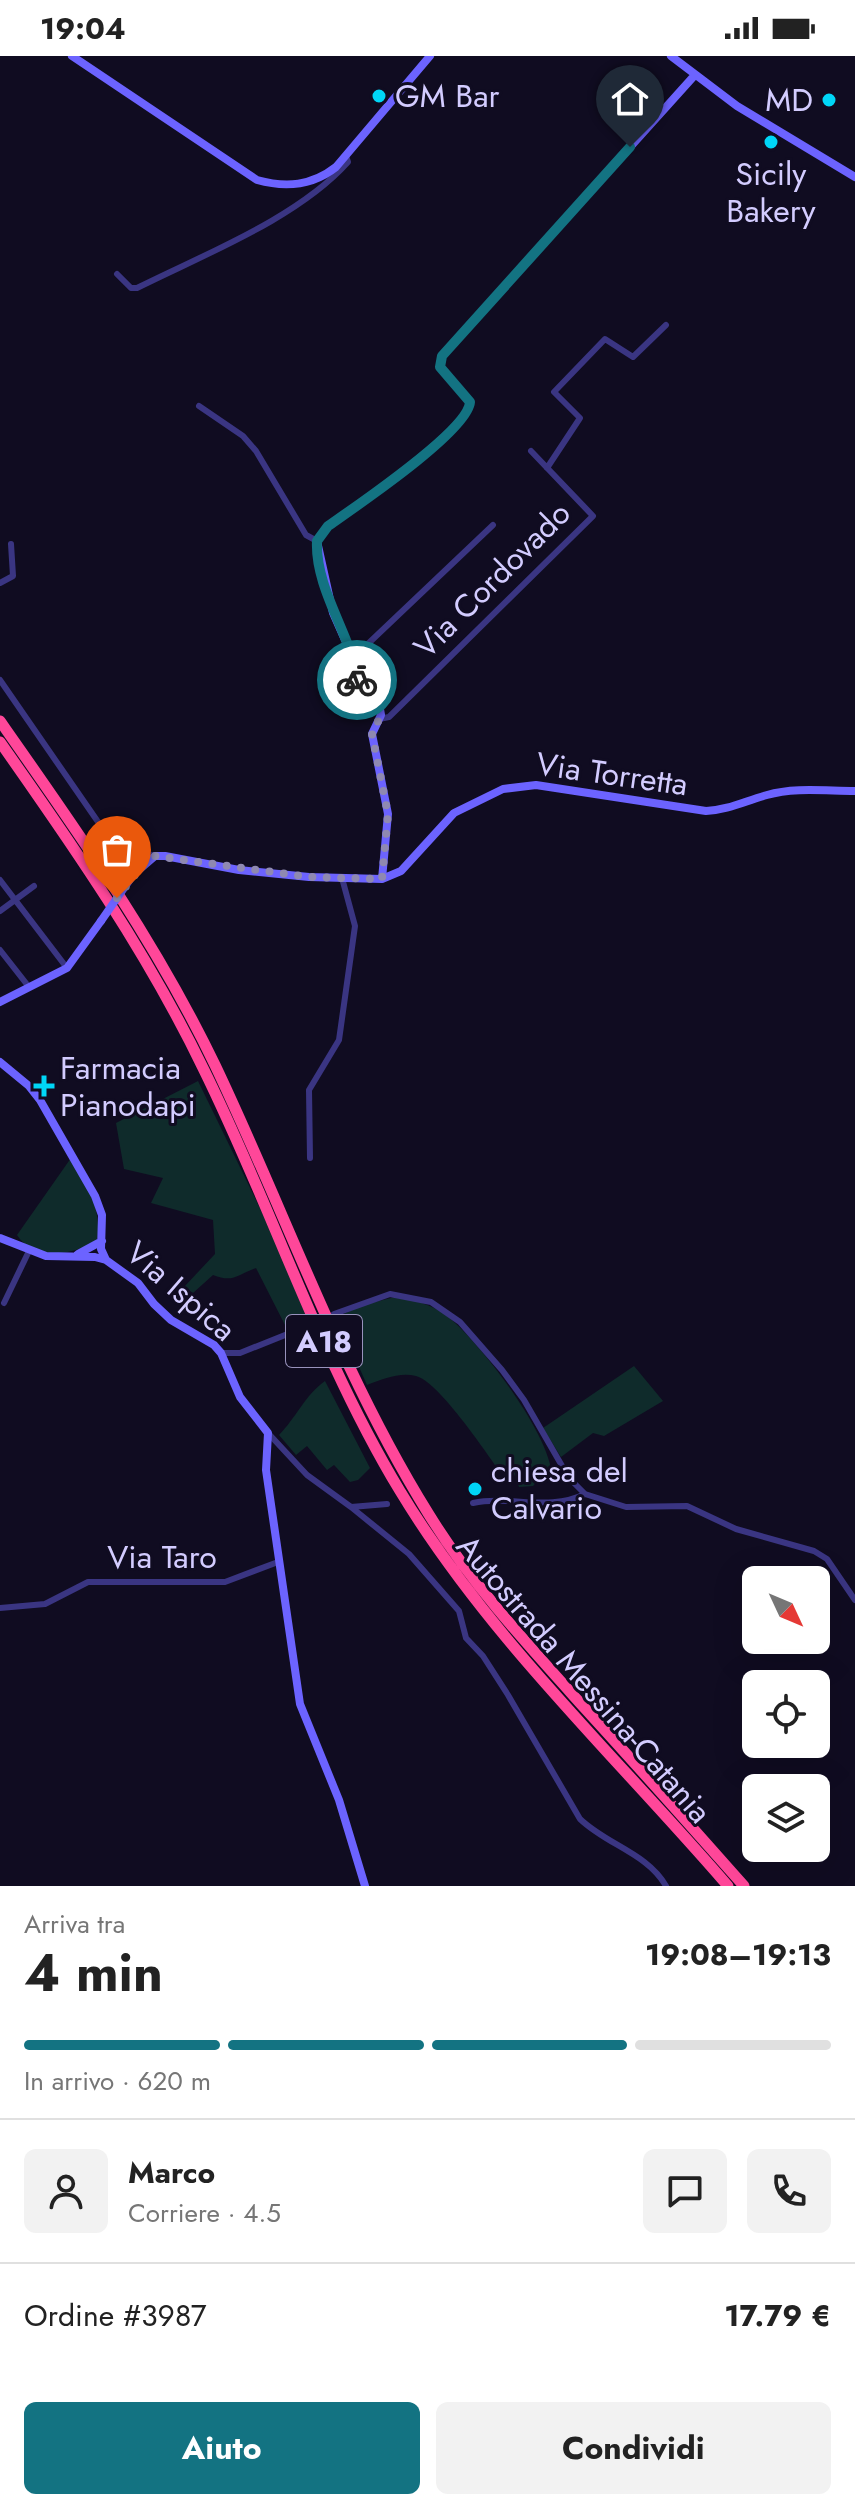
<!DOCTYPE html>
<html lang="it">
<head>
<meta charset="utf-8">
<style>
	body { margin:0; font-family:Jost,sans-serif; background:#f2f2f2; color:#222; height:100vh; display:flex; flex-direction:column; font-size:30px; white-space:nowrap }
	* { box-sizing:border-box; margin:0 }
	p { font-size:26px; color:#767676 }
	.icon { flex:none; width:44px; height:44px; fill:none; stroke:currentColor; stroke-width:2; stroke-linecap:round; stroke-linejoin:round }
	.map { position:relative; height:1830px; overflow:hidden }
	.drawer { display:flex; flex-direction:column; background:#fff; flex:1 }
	.drawer>* { flex:none }
	.needle { width:52px; rotate:134deg }
	.controls { position:absolute; left:742px; top:1510px; display:grid; gap:16px }
	.controls a { display:grid; place-items:center; width:88px; height:88px; border-radius:12px; background:#fff; box-shadow:0 8px 32px #0002; font-size:40px }
	.pin { position:absolute; display:grid; place-items:center; width:68px; height:68px; color:#fff; margin:-82px -34px; border-radius:50% 50% 50% 0; rotate:-45deg; box-shadow:0 0 8px #0007 }
	.pin .icon { rotate:45deg }
	.courier { position:absolute; display:grid; place-items:center; width:80px; height:80px; margin:-40px; border:6px solid #137382; border-radius:50%; background:#fff; color:#222; box-shadow:0 2px 10px #0007 }
	.head em { font-style:normal; font-weight:700 }
	.head div { display:flex; flex-direction:column-reverse }
	.head { display:flex; align-items:center; justify-content:space-between; height:136px; padding:0 24px }
	h1 { font-size:52px; font-weight:700; line-height:60px }
	.bar { display:grid; grid-template-columns:repeat(4,1fr); gap:12px 8px; align-content:center; height:96px; padding:0 24px }
	.bar i { height:10px; border-radius:6px; background:#e0e0e0 }
	.bar .on { background:#137382 }
	.bar p { grid-column:span 4 }
	.line { display:flex; align-items:center; gap:20px; padding:0 24px; border-top:2px solid #e0e0e0 }
	.line div { flex:1 }
	.round { display:grid; place-items:center; flex:none; width:84px; height:84px; border-radius:12px; background:#f2f2f2 }
	.cta { display:flex; gap:16px; margin-top:auto; padding:16px 24px }
	.cta a { flex:1; height:92px; border-radius:12px; background:#137382; color:#fff; font-size:32px; font-weight:700; line-height:92px; text-align:center }
	.cta a+a { background:#f2f2f2; color:#222 }
	.status { display:flex; justify-content:space-between; align-items:center; height:56px; padding:0 40px; background:#fff; direction:ltr }
	.status svg { height:22px; fill:currentColor }
	.map>svg:first-child { display:block }
	.green { fill:#0f2b2b }
	.lines { fill:none; stroke-linecap:round; stroke-linejoin:round }
	.street { stroke:#3a3582; stroke-width:6 }
	.secondary { stroke:#6c63ff; stroke-width:8 }
	.highway { stroke:#ff4799; stroke-width:11 }
	.secondary-bridge { stroke:#6c63ff; stroke-width:8 }
	.done { stroke:#8f89b1; stroke-width:8; stroke-dasharray:0 14.4 }
	.route { stroke:#137382; stroke-width:10 }
	.poi-dot { fill:#00d6f7; stroke:#100c21; stroke-width:3 }
	.labels { text-anchor:middle; dominant-baseline:central; stroke-width:6; stroke-linejoin:round; paint-order:stroke }
	.shield { fill:#100c21; stroke:#9892bc; stroke-width:2 }
	.shield-label { font-size:30px; font-weight:bold; fill:#d3ccff }
	.poi-label { font-size:32px; fill:#d3ccff; stroke:#100c21; text-anchor:start }
	.street-label { font-size:32px; fill:#d3ccff; stroke:#100c21 }
</style>
</head>
<body>
<div class="status"><b>19:04</b><svg viewBox="0 0 49 12"><path d="M0 12V9h3v3zM5 12V6h3v6zM10 12V3h3v9zM15 12V0h3v12zM26 1h20v11H26zM47 4h2v5h-2z"/></svg></div>
<div class="map">
<svg width="855" height="1830" viewBox="0 0 855 1830">
	<rect width="100%" height="100%" fill="#100c21"/>
	<path class="green" d="M 198,1025 L 273,1179 L 308,1265 L 287,1273 L 256,1212 C 237,1219 233,1227 213,1219 L 193,1237 L 184,1231 L 215,1198 L 213,1164 L 151,1147 L 163,1122 L 124,1113 L 116,1067 Z
		M 71,1102 C 87,1130 102,1151 97,1184 C 74,1199 35,1207 17,1179 Z
		M 395,1241 C 413,1243 433,1249 447,1260 C 480,1286 550,1378 552,1420 L 541,1421 L 533,1430 L 519,1431 L 514,1418 L 500,1416 C 486,1396 438,1325 416,1320 C 399,1316 384,1323 367,1329 L 337,1261 L 363,1249 Z
		M 634,1310 L 663,1345 L 604,1380 L 593,1377 L 561,1401 L 543,1372 Z
		M 325,1325 L 370,1412 L 358,1424 L 350,1426 L 334,1409 L 327,1414 L 307,1390 L 296,1399 L 279,1379 C 296,1362 305,1339 325,1325 Z"/>
	<g class="lines">
		<path class="street" d="M 117,218 L 131,232 L 137,232 C 205,198 298,162 348,106 L 346,100
			M 199,350 L 243,380 L 256,395 L 306,479 L 317,485
			M 547,412 L 580,362 L 554,336 L 605,283 L 633,301 L 666,269
			M 0,527 L 13,520 L 11,488
			M 353,602 L 493,469
			M 0,624 L 114,789 L 155,800
			M 379,663 L 389,661 L 593,460 L 531,395
			M 0,824 L 67,912
			M 0,855 L 34,830
			M 0,894 L 29,931
			M 310,1102 L 309,1034 L 339,984 L 355,870 L 342,822
			M 4,1247 L 29,1195
			M 334,1258 L 390,1238 L 431,1246 L 460,1266 L 502,1314 L 524,1344 L 569,1422 L 585,1438 L 626,1451 L 687,1450 L 736,1473 L 814,1495 L 827,1503 L 855,1544
			M 221,1297 L 240,1297 L 310,1269
			M 268,1377 L 307,1419 L 351,1451 L 387,1448
			M 473,1447 C 510,1439 549,1456 585,1438
			M 351,1451 L 409,1498 L 459,1555 L 466,1582 L 483,1600 L 508,1639 L 580,1763 C 607,1789 647,1797 666,1830
			M 0,1552 L 45,1548 L 88,1526 L 225,1526 L 278,1506"/>
		<path class="secondary" d="M 72,0 L 257,124 C 286,132 312,130 336,111 L 430,0
			M 671,0 L 737,50 L 855,121
			M 133,819 L 155,800 L 165,800 L 239,814 L 309,821 L 382,823 L 401,815 L 454,757 L 503,733 L 536,729 L 706,755 C 728,754 745,745 767,739 C 794,731 826,735 855,735
			M 382,823 L 388,758 L 372,678 L 381,659 L 380,653 L 352,616 L 353,602 L 333,557 L 317,485 L 328,470 C 355,451 468,374 470,346 L 440,311 L 442,300 L 694,20
			M 0,946 L 67,912 L 101,865
			M 0,1006 L 29,1030 L 40,1044 L 95,1140 L 102,1159 L 101,1193 L 106,1204 L 138,1227 L 154,1248 L 171,1264 L 214,1289 L 221,1297 L 240,1341 L 268,1377 L 266,1414 L 300,1648 L 339,1744 L 365,1830
			M 0,1182 L 46,1200 L 95,1201 L 106,1204
			M 78,1198 L 102,1185"/>
		<path class="highway" d="M 0,665 C 78,776 156,886 215,1009 C 286,1158 340,1315 428,1457 C 471,1527 526,1587 581,1648 C 636,1708 690,1769 744,1830
			M 0,686 C 74,791 147,896 203,1012 C 272,1151 319,1301 400,1435 C 489,1582 616,1700 728,1830"/>
		<path class="secondary-bridge" d="M 101,865 L 133,819"/>
	</g>
	<g class="lines">
		<path class="done" d="M 117,842 L 144,807 L 155,800 L 309,821 L 382,823 L 388,758 L 372,678 L 381,659 L 376,646 L 357,624"/>
		<path class="route" d="M 357,624 C 352,615 355,609 352,600 C 340,564 315,524 317,485 L 328,470 C 355,451 468,375 470,346 L 440,311 L 442,300 L 630,91"/>
	</g>
	<g class="poi-dot">
		<circle cx="379" cy="40" r="8"/>
		<circle cx="829" cy="44" r="8"/>
		<circle cx="771" cy="86" r="8"/>
		<path d="M40 1018h8v8h8v8h-8v8h-8v-8h-8v-8h8z"/>
		<circle cx="475" cy="1433" r="8"/>
	</g>
	<g class="labels">
		<rect class="shield" x="286" y="1259" width="76" height="52" rx="6"/>
		<g class="shield-label">
			<text x="324" y="1285">A18</text>
		</g>
		<g class="poi-label">
			<text x="395" y="40">GM Bar</text>
			<text x="813" y="44" text-anchor="end">MD</text>
			<text x="771" y="118" text-anchor="middle">Sicily<tspan x="771" dy="37">Bakery</tspan></text>
			<text x="60" y="1012">Farmacia<tspan x="60" dy="37">Pianodapi</tspan></text>
			<text x="491" y="1415">chiesa del<tspan x="491" dy="37">Calvario</tspan></text>
		</g>
		<g class="street-label">
			<text transform="translate(492 524) rotate(-45)">Via Cordovado</text>
			<text transform="translate(612 718) rotate(8)">Via Torretta</text>
			<text transform="translate(181 1235) rotate(41)">Via Ispica</text>
			<text x="162" y="1501">Via Taro</text>
			<text transform="translate(584 1623) rotate(49)">Autostrada Messina-Catania</text>
		</g>
	</g>
</svg>
<div class="controls">
<a><svg class="needle" viewBox="-14 -14 28 28"><path d="M0-13l5 13h-10z" fill="#e53935"/><path d="M0 13l5-13h-10z" fill="#767676"/></svg></a>
<a><svg class="icon" aria-label="locate" viewBox="0 0 24 24"><circle cx="12" cy="12" r="6"/><path d="M12 2v4M12 18v4M2 12h4M18 12h4"/></svg></a>
<a><svg class="icon" aria-label="layers" viewBox="0 0 24 24"><path d="M12 4l9 5-9 5-9-5zM3 14l9 5 9-5"/></svg></a>
</div>
<div class="pin" style="left:117px;top:842px;background:#ea580c"><svg class="icon" aria-label="bag" viewBox="0 0 24 24"><path d="M5 8h14l-1 12H6zM9 8a3 3 0 0 1 6 0"/></svg></div>
<div class="pin" style="left:630px;top:91px;background:#1f2937"><svg class="icon" aria-label="home" viewBox="0 0 24 24"><path d="M3 11l9-7 9 7M6 9v11h12V9"/></svg></div>
<div class="courier" style="left:357px;top:624px"><svg class="icon" aria-label="bike" viewBox="0 0 24 24"><circle cx="6" cy="16" r="4"/><circle cx="18" cy="16" r="4"/><path d="M6 16l4-8h5l3 8M10 8l3 8H6M13 5h3"/></svg></div>
</div>
<section class="drawer">
<div class="head"><div><h1>4 min</h1><p>Arriva tra</p></div><em>19:08–19:13</em></div>
<div class="bar"><i class="on"></i><i class="on"></i><i class="on"></i><i></i><p>In arrivo · 620 m</p></div>
<div class="line" style="height:144px"><a class="round"><svg class="icon" aria-label="person" viewBox="0 0 24 24"><circle cx="12" cy="8" r="4"/><path d="M4 21q1-7 8-7t8 7"/></svg></a><div><b>Marco</b><p>Corriere · 4.5</p></div><a class="round"><svg class="icon" aria-label="chat" viewBox="0 0 24 24"><path d="M4 5h16v11H9l-5 4z"/></svg></a><a class="round"><svg class="icon" aria-label="phone" viewBox="0 0 24 24"><path d="M5 4h4l2 5-3 2q2 4 5 5l2-3 5 2v4C11 20 4 13 5 4z"/></svg></a></div>
<div class="line" style="height:104px"><div>Ordine #3987</div><b>17.79 €</b></div>
<div class="cta"><a>Aiuto</a><a>Condividi</a></div>
</section>
</body>
</html>
